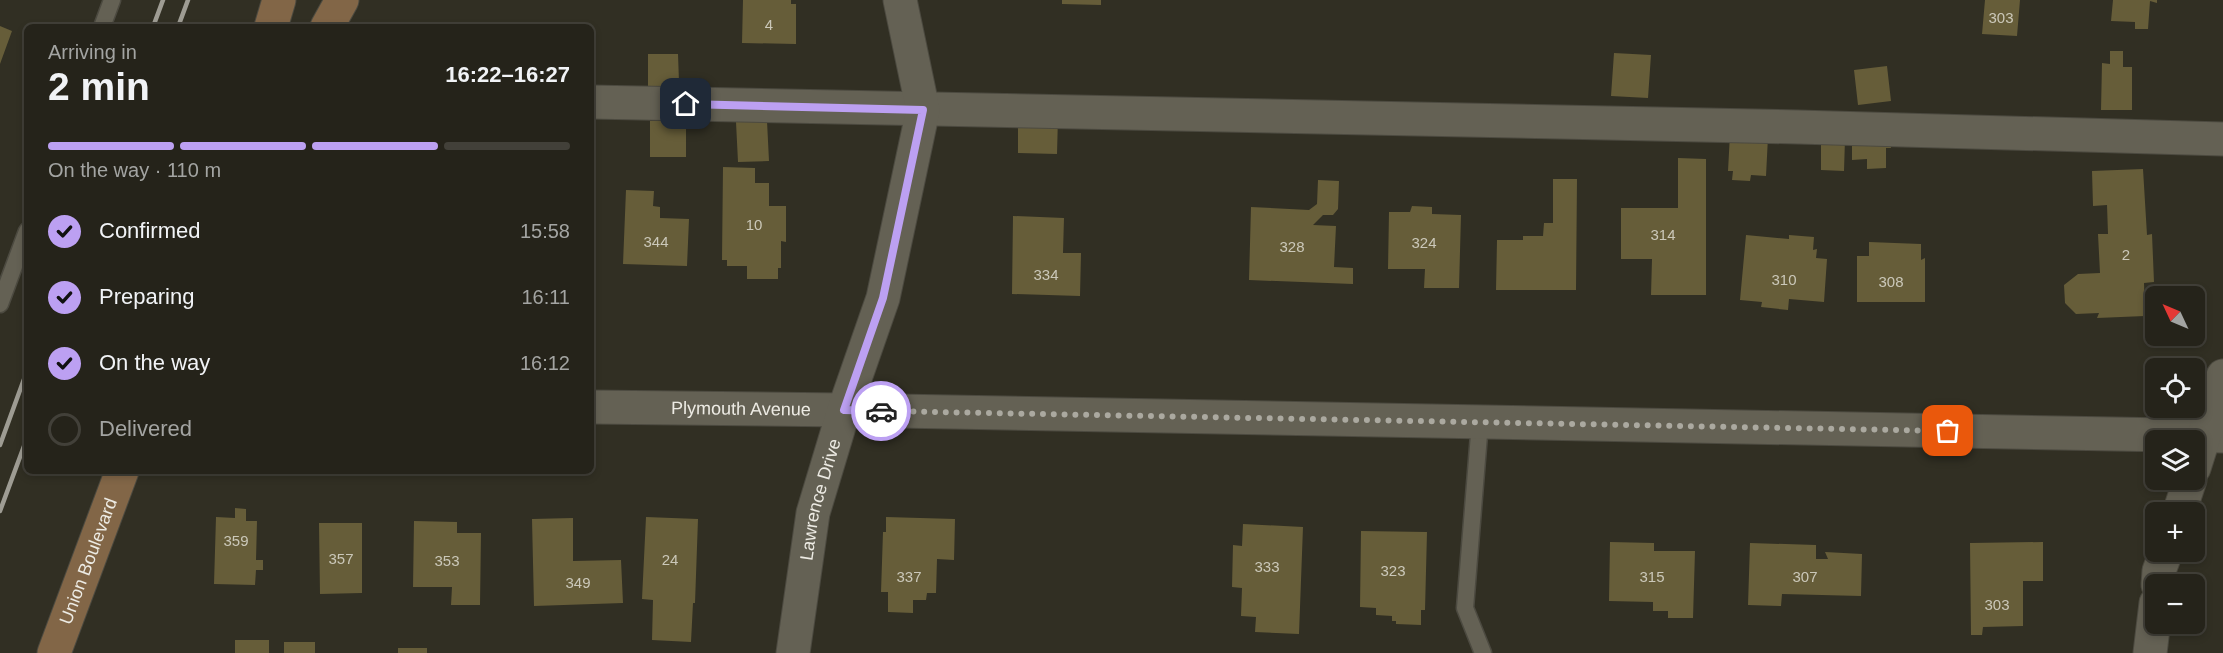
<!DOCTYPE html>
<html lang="en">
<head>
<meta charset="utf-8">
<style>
	body { margin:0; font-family:Arial,sans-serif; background:#312f27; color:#f1f3f6; height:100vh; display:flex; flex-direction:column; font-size:22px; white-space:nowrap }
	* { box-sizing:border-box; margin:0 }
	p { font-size:20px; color:#a3a4a2 }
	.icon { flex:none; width:33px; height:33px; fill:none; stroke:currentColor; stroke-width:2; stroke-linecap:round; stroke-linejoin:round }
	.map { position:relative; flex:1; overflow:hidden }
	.drawer { position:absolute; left:24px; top:24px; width:570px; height:450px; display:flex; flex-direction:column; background:#25231a; border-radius:9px; box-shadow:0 3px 9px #0003,0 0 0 2px #424039 }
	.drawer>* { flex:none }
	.needle { width:39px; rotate:314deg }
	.fabs { position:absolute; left:2145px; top:286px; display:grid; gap:12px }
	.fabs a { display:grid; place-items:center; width:60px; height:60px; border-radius:9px; background:#25231a; box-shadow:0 3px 9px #0003,0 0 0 2px #424039; font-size:30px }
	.pin { position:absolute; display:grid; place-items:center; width:51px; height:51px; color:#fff; margin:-26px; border-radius:12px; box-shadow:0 3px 9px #0006 }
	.courier { position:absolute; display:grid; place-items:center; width:60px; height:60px; margin:-30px; border:4px solid #bca0f2; border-radius:50%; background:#fff; color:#222; box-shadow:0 2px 8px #0007 }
	.summary em { font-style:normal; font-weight:600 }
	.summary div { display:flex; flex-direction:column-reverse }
	.summary { display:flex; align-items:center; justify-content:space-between; height:102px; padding:0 24px }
	h1 { font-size:39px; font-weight:600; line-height:45px }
	.bar { display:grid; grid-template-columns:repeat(4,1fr); gap:9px 6px; align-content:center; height:72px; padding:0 24px }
	.bar i { height:8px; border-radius:4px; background:#424039 }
	.bar .on { background:#bca0f2 }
	.bar p { grid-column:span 4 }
	ol { padding:0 24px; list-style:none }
	li { display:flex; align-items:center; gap:18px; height:66px }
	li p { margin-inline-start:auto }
	li .icon { padding:6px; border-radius:50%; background:#bca0f2; color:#111; stroke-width:4 }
	li:last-child { color:#a3a4a2 }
	li i { width:33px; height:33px; border:3px solid #424039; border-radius:50% }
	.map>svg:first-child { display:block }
	.building { fill:#665d39 }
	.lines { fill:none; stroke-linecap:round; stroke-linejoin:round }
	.lane-casing { stroke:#4c4a40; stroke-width:19 }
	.street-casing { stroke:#4c4a40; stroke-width:35 }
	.secondary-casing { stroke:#4c4a40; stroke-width:35 }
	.lane { stroke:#646154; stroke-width:16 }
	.street { stroke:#646154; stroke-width:33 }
	.secondary { stroke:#826647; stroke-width:33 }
	.rail { stroke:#9e9c93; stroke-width:4.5 }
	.done { stroke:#aba9a0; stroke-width:6; stroke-dasharray:0 10.8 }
	.route { stroke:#bca0f2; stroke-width:8 }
	.labels { text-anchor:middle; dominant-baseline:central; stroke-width:6; stroke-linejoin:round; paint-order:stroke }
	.number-label { font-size:15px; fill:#cbc8b9 }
	.street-label { font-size:18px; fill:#edebe4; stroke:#312f23 }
</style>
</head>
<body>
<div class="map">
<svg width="2223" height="653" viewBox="0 0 2223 653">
	<rect width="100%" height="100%" fill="#312f23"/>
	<path class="building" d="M 743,0 L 791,0 L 791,4 L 796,4 L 796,44 L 742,43 Z
		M 1062,0 L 1101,0 L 1101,5 L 1062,4 Z
		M 1985,0 L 2020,0 L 2017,36 L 1982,34 Z
		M 2113,0 L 2157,0 L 2157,3 L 2150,1 L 2148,29 L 2135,29 L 2135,22 L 2111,21 Z
		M 0,26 L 12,31 L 0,64 Z
		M 2110,51 L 2123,51 L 2123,67 L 2132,67 L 2132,110 L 2101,110 L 2102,63 L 2110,64 Z
		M 1614,53 L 1651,55 L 1648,98 L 1611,96 Z
		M 648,54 L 678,54 L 679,82 L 675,82 L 677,89 L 648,90 Z
		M 1887,66 L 1891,101 L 1858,105 L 1854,70 Z
		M 1018,116 L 1058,117 L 1057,154 L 1018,153 Z
		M 650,121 L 686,121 L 686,157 L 650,157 Z
		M 767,121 L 769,161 L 738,162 L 736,122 Z
		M 1730,134 L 1768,137 L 1766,176 L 1751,175 L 1750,181 L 1732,180 L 1733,171 L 1728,171 Z
		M 1890,137 L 1891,148 L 1886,148 L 1886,168 L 1867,169 L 1867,159 L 1852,160 L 1852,144 Z
		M 1821,139 L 1845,139 L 1844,171 L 1821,170 Z
		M 1678,158 L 1706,159 L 1706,295 L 1651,295 L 1652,259 L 1621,259 L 1621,208 L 1678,208 Z
		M 723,167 L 755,168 L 755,183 L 769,183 L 769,206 L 786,206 L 786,242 L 781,241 L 781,268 L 778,268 L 778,279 L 747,279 L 747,266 L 727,266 L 727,260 L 722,260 Z
		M 2143,169 L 2147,235 L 2152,234 L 2154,282 L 2144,283 L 2145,316 L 2097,318 L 2099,313 L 2076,314 L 2065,303 L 2064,285 L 2078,274 L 2100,273 L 2098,234 L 2108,234 L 2107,205 L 2093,206 L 2092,171 Z
		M 1553,179 L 1577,179 L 1576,290 L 1496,290 L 1497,240 L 1523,240 L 1523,236 L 1543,236 L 1544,223 L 1553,223 Z
		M 1318,180 L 1339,181 L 1338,209 L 1333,215 L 1323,215 L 1313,225 L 1336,226 L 1334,267 L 1353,268 L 1353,284 L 1249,280 L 1251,207 L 1309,210 L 1317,204 Z
		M 626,190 L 654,191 L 653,206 L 660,207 L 660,218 L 689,219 L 687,266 L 623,264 Z
		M 1412,206 L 1432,207 L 1432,214 L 1461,215 L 1459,288 L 1424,288 L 1425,269 L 1388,269 L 1389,212 L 1410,212 Z
		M 1013,216 L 1064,218 L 1063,253 L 1081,253 L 1080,296 L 1012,294 Z
		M 1746,235 L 1789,239 L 1789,235 L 1814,237 L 1813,250 L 1817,249 L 1816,258 L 1827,259 L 1824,302 L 1789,299 L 1788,310 L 1761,307 L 1762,302 L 1740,300 Z
		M 1869,242 L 1921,244 L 1921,260 L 1925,258 L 1925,302 L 1857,302 L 1857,256 L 1869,256 Z
		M 235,508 L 246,509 L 246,521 L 257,521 L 256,560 L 263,560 L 263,570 L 256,570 L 255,585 L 214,584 L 216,517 L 235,518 Z
		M 646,517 L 698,519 L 695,603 L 693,603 L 691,642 L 652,640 L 653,600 L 642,599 Z
		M 886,517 L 955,519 L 954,560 L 937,559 L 936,593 L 927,593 L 926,600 L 913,600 L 913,613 L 888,612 L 888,592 L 881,592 L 883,532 L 886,532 Z
		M 573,518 L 573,561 L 621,560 L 623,603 L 534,606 L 532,519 Z
		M 414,521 L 457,522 L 457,533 L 481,533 L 480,605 L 451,605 L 452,587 L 413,587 Z
		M 319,523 L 362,523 L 362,593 L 320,594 Z
		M 1243,524 L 1303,527 L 1299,634 L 1255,632 L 1256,617 L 1241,616 L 1242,588 L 1232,587 L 1233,545 L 1242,546 Z
		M 1361,531 L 1427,532 L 1425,610 L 1421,610 L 1421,625 L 1396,624 L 1396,621 L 1392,621 L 1392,616 L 1376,615 L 1376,608 L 1360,607 Z
		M 1610,542 L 1654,543 L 1654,551 L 1695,551 L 1693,618 L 1668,618 L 1668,611 L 1653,611 L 1653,602 L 1609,601 Z
		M 2043,542 L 2043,581 L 2023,581 L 2023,626 L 1983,627 L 1982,635 L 1971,635 L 1970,543 Z
		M 1750,543 L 1816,545 L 1816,559 L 1828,559 L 1825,552 L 1862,554 L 1861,596 L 1782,594 L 1781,606 L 1748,605 Z
		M 235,640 L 269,640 L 269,653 L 235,653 Z
		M 284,642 L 315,642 L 315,653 L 284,653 Z
		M 398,648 L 427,648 L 427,653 L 398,653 Z"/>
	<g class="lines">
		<defs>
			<path id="lane" d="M 102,27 L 112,0
				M 0,304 L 27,231
				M 1480,422 L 1465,608 L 1483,653"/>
			<g id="street">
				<path d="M 591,102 L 1798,127 L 2223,139"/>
				<path id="s1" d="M 591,407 L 844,410 L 2223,436"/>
				<path d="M 2194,468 L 2223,376"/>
				<path d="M 2179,513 L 2190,480"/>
				<path d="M 2158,585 L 2159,571 L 2166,552"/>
				<path id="s2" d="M 793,653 L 813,513 L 844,410 L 883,298 L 923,110 L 900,0"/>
				<path d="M 2150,653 L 2156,603"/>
			</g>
			<g id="secondary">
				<path d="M 271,27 L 279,0"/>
				<path d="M 327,27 L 342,0"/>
				<path id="s3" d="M 54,653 L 122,471"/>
			</g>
		</defs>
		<use href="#lane" class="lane-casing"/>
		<use href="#street" class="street-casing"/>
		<use href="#secondary" class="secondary-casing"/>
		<use href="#lane" class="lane"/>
		<use href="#street" class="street"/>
		<use href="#secondary" class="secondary"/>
		<path class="rail" d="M 153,27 L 163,0
			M 178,27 L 188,0
			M 0,445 L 27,371
			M 0,511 L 27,438"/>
	</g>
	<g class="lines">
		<path class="done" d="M 881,411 L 1948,431"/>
		<path class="route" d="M 686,104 L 923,110 L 883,298 L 844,410 L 881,411"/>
	</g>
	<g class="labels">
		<g class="number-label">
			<text x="2001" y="17">303</text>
			<text x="769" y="24">4</text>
			<text x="754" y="224">10</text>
			<text x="1663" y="234">314</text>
			<text x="656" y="241">344</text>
			<text x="1424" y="242">324</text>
			<text x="1292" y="246">328</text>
			<text x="2126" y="254">2</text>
			<text x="1046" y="274">334</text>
			<text x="1784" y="279">310</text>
			<text x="1891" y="281">308</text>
			<text x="236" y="540">359</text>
			<text x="341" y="558">357</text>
			<text x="670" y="559">24</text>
			<text x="447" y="560">353</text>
			<text x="1267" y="566">333</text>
			<text x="1393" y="570">323</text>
			<text x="909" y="576">337</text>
			<text x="1652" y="576">315</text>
			<text x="1805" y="576">307</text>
			<text x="578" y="582">349</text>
			<text x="1997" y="604">303</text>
		</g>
		<g class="street-label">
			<text stroke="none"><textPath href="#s1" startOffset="150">Plymouth Avenue</textPath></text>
			<text stroke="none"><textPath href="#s2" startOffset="156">Lawrence Drive</textPath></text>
			<text stroke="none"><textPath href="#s3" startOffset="98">Union Boulevard</textPath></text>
		</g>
	</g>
</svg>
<div class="fabs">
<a><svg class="needle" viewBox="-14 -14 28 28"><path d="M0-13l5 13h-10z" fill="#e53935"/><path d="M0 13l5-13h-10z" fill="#a3a4a2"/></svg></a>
<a><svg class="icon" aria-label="locate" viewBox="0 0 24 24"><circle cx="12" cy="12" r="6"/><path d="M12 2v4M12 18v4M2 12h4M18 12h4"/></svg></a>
<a><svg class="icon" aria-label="layers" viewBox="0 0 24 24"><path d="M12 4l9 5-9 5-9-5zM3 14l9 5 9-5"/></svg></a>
<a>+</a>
<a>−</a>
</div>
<div class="pin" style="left:1948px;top:431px;background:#ea580c"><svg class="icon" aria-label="bag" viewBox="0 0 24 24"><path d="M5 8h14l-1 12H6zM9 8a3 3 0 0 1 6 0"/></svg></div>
<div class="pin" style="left:686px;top:104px;background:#1f2937"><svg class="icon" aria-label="home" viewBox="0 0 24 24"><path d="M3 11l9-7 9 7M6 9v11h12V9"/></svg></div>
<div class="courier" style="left:881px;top:411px"><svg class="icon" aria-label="car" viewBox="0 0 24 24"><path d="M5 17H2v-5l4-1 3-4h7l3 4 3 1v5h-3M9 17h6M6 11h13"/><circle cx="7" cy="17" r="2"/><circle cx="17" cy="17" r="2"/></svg></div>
<section class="drawer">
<div class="summary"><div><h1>2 min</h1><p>Arriving in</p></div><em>16:22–16:27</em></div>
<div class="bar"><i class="on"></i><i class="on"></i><i class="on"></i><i></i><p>On the way · 110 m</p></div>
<ol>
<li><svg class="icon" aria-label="check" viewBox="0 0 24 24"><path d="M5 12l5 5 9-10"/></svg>Confirmed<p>15:58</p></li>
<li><svg class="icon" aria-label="check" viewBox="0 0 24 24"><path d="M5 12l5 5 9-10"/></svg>Preparing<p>16:11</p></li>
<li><svg class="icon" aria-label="check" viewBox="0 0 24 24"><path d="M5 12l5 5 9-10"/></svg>On the way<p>16:12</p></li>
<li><i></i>Delivered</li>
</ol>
</section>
</div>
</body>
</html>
